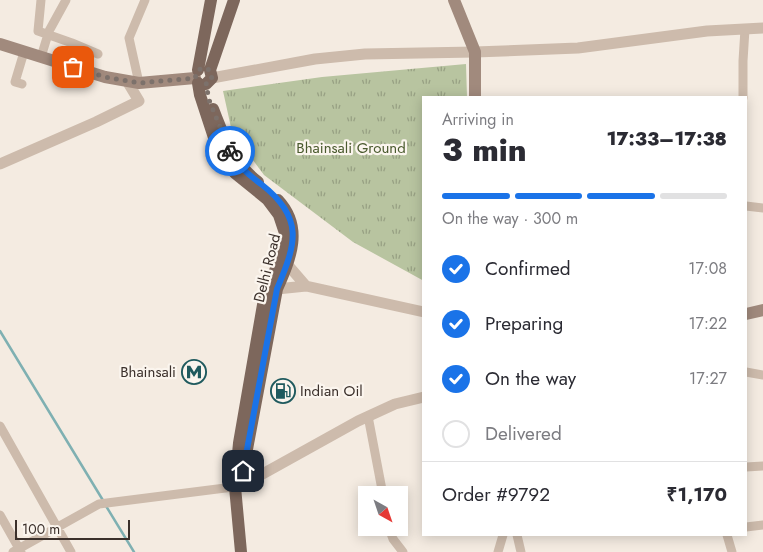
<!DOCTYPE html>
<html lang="en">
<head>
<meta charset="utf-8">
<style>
	body { margin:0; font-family:Jost,sans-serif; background:#f7f7f7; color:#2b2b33; height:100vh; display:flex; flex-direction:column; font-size:19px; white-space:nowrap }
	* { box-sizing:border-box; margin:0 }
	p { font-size:16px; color:#7c7c81 }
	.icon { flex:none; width:28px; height:28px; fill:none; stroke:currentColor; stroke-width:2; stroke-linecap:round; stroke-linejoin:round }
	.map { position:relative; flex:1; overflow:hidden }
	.side { position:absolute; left:422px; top:96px; width:325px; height:440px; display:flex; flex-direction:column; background:#fff; border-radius:0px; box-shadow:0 2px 12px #0003 }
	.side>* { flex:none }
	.needle { width:32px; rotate:140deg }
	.fabs { position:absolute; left:358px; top:486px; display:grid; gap:10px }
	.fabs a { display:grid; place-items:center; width:50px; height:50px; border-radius:0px; background:#fff; box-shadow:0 2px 12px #0003; font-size:25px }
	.scale { position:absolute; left:15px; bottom:12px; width:115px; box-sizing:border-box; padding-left:5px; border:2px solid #3b302b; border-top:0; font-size:14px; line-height:18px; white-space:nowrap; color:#3b302b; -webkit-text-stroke:4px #fbf5ee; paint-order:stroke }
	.pin { position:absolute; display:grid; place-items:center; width:42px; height:42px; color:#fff; margin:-21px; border-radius:10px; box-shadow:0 2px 8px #0006 }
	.courier { position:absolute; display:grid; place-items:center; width:50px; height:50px; margin:-25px; border:4px solid #1a73e8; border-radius:50%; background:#fff; color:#222; box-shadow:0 1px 6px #0007 }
	.head em { font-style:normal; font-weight:800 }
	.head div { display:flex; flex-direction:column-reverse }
	.head { display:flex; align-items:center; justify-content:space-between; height:85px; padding:0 20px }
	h1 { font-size:32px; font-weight:800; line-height:38px }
	.bar { display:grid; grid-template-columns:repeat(4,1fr); gap:8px 5px; align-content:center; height:60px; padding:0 20px }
	.bar i { height:6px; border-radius:4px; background:#e1e1e2 }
	.bar .selected { background:#1a73e8 }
	.bar p { grid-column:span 4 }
	.line { display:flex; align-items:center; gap:12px; padding:0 20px; border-top:1px solid #e1e1e2 }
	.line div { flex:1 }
	ol { padding:0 20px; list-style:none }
	li { display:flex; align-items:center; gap:15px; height:55px }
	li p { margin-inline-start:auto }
	li .icon { padding:5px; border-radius:50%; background:#1a73e8; color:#fff; stroke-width:4 }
	li:last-child { color:#7c7c81 }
	li i { width:28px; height:28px; border:2px solid #e1e1e2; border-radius:50% }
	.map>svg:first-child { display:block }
	.park { fill:url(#park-tufts) }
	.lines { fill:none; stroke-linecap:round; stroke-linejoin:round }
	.stream { stroke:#7fb0b2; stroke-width:2.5 }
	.minor { stroke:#cdbbac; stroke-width:9 }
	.tertiary { stroke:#cdbbac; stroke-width:11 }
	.secondary { stroke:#a18a7d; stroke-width:12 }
	.primary { stroke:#7d675c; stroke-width:12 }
	.done { stroke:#7c716b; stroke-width:5; stroke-dasharray:0 9 }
	.route { stroke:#1a73e8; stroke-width:6 }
	.labels { text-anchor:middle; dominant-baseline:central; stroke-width:4.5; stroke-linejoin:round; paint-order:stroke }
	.park-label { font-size:15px; fill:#4a5a2e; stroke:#fbf5ee }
	.street-label { font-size:15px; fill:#3b302b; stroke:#fbf5ee }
	.poi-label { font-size:15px; fill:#3b302b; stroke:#fbf5ee; text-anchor:end }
</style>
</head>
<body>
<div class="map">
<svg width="763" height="552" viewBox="0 0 763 552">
	<defs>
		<pattern id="park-tufts" width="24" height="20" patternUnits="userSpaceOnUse" patternTransform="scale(1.25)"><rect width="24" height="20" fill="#b8c4a0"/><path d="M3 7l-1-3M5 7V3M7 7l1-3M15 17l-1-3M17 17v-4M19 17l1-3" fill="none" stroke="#97a083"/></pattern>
	</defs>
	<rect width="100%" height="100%" fill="#f4ebe1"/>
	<path class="park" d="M 466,64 L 467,97 L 424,98 L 424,281 L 353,242 L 264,175 L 232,132 L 223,91 L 322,77 Z"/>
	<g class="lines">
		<path class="stream" d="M 0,331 L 104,502
			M 106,506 L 134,552"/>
		<path class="minor" d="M 41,0 L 38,31 L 72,43 L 98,54
			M 41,57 L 49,31 L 66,0
			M 139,83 L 129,38 L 145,0
			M 22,84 L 15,82 L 24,52
			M 743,98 L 743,61 L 745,29
			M 746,206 L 763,208
			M 746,372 L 763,375
			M 368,416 L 383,495
			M 0,426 L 71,552
			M 746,467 L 763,466
			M 0,515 L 21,552
			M 746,527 L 763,525
			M 389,528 L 393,539 L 403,552
			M 517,535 L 521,552
			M 727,535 L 732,552
			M 13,552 L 99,504 L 241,486
			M 498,552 L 503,535"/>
		<path class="tertiary" d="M 212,78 L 315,59 L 365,54 L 475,52 L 578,48 L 707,31 L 763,28
			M 0,164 L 96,122 L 139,101 L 127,81
			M 281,261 L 287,264 L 306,286
			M 270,287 L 277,289 L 306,286 L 424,312
			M 241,486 L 358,421 L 395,404 L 424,397"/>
		<path class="secondary" d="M 454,0 L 475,52 L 475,98
			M 0,44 L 105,77 L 139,83 L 195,78
			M 746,314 L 763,310"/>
		<path class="primary" d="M 198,70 L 211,0
			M 210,70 L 234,0
			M 198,83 L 200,95 L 220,156 L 235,173 L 267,199 L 279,215 L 285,233 L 282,253 L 264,299 L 239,443 L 235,487 L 241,552
			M 206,84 L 212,78 L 210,70
			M 213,109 C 225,139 232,162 258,182
			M 245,460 L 277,289 C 290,259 304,228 278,200"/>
	</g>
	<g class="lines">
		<path class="done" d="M 73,67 L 105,77 L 139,83 L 195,78 L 198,70 L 203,68 L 208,69 L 212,76 L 211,81 L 206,84 L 209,100 L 230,151"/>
		<path class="route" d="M 230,151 C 236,164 250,176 261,184 C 305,218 296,244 277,289 L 243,471"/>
	</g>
	<defs>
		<symbol id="metro-ring" viewBox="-11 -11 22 22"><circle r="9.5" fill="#fbf5ee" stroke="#1f5a5e" stroke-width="1.5"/><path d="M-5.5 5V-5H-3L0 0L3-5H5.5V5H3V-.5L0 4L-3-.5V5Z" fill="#1f5a5e"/></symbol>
		<symbol id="fuel-ring" viewBox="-11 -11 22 22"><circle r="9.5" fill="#fbf5ee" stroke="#1f5a5e" stroke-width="1.5"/><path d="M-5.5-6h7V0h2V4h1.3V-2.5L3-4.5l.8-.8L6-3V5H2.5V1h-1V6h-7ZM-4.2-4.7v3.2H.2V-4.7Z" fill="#1f5a5e"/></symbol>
	</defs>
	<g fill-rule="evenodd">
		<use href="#metro-ring" x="180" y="358" width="28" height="28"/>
		<use href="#fuel-ring" x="269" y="377" width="28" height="28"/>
	</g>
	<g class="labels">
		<g class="park-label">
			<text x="351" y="148">Bhainsali Ground</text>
		</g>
		<g class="street-label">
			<text transform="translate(267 268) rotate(-76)">Delhi Road</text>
		</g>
		<g class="poi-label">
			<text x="176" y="372">Bhainsali</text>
			<text x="300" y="391" text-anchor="start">Indian Oil</text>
		</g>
	</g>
</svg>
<div class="fabs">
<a><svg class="needle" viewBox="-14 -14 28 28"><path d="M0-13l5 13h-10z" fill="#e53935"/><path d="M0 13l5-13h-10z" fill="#7c7c81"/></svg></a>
</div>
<div class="scale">100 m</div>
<div class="pin" style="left:73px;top:67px;background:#ea580c"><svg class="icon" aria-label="bag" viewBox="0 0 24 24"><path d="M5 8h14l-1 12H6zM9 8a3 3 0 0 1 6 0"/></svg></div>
<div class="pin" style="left:243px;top:471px;background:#1f2937"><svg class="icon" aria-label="home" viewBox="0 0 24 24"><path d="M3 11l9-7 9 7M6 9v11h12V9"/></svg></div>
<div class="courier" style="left:230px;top:151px"><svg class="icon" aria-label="bike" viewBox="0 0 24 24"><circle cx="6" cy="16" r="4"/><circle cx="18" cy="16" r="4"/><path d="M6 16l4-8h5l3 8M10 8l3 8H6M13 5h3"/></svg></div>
<section class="side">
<div class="head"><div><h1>3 min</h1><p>Arriving in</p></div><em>17:33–17:38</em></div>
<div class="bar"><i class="selected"></i><i class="selected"></i><i class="selected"></i><i></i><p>On the way · 300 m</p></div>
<ol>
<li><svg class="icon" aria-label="check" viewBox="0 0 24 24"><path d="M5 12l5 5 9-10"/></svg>Confirmed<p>17:08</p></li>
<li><svg class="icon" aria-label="check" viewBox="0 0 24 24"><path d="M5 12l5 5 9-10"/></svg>Preparing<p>17:22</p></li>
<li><svg class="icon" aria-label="check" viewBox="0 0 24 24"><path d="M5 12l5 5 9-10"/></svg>On the way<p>17:27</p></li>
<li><i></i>Delivered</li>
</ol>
<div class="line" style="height:65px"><div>Order #9792</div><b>₹1,170</b></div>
</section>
</div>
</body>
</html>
